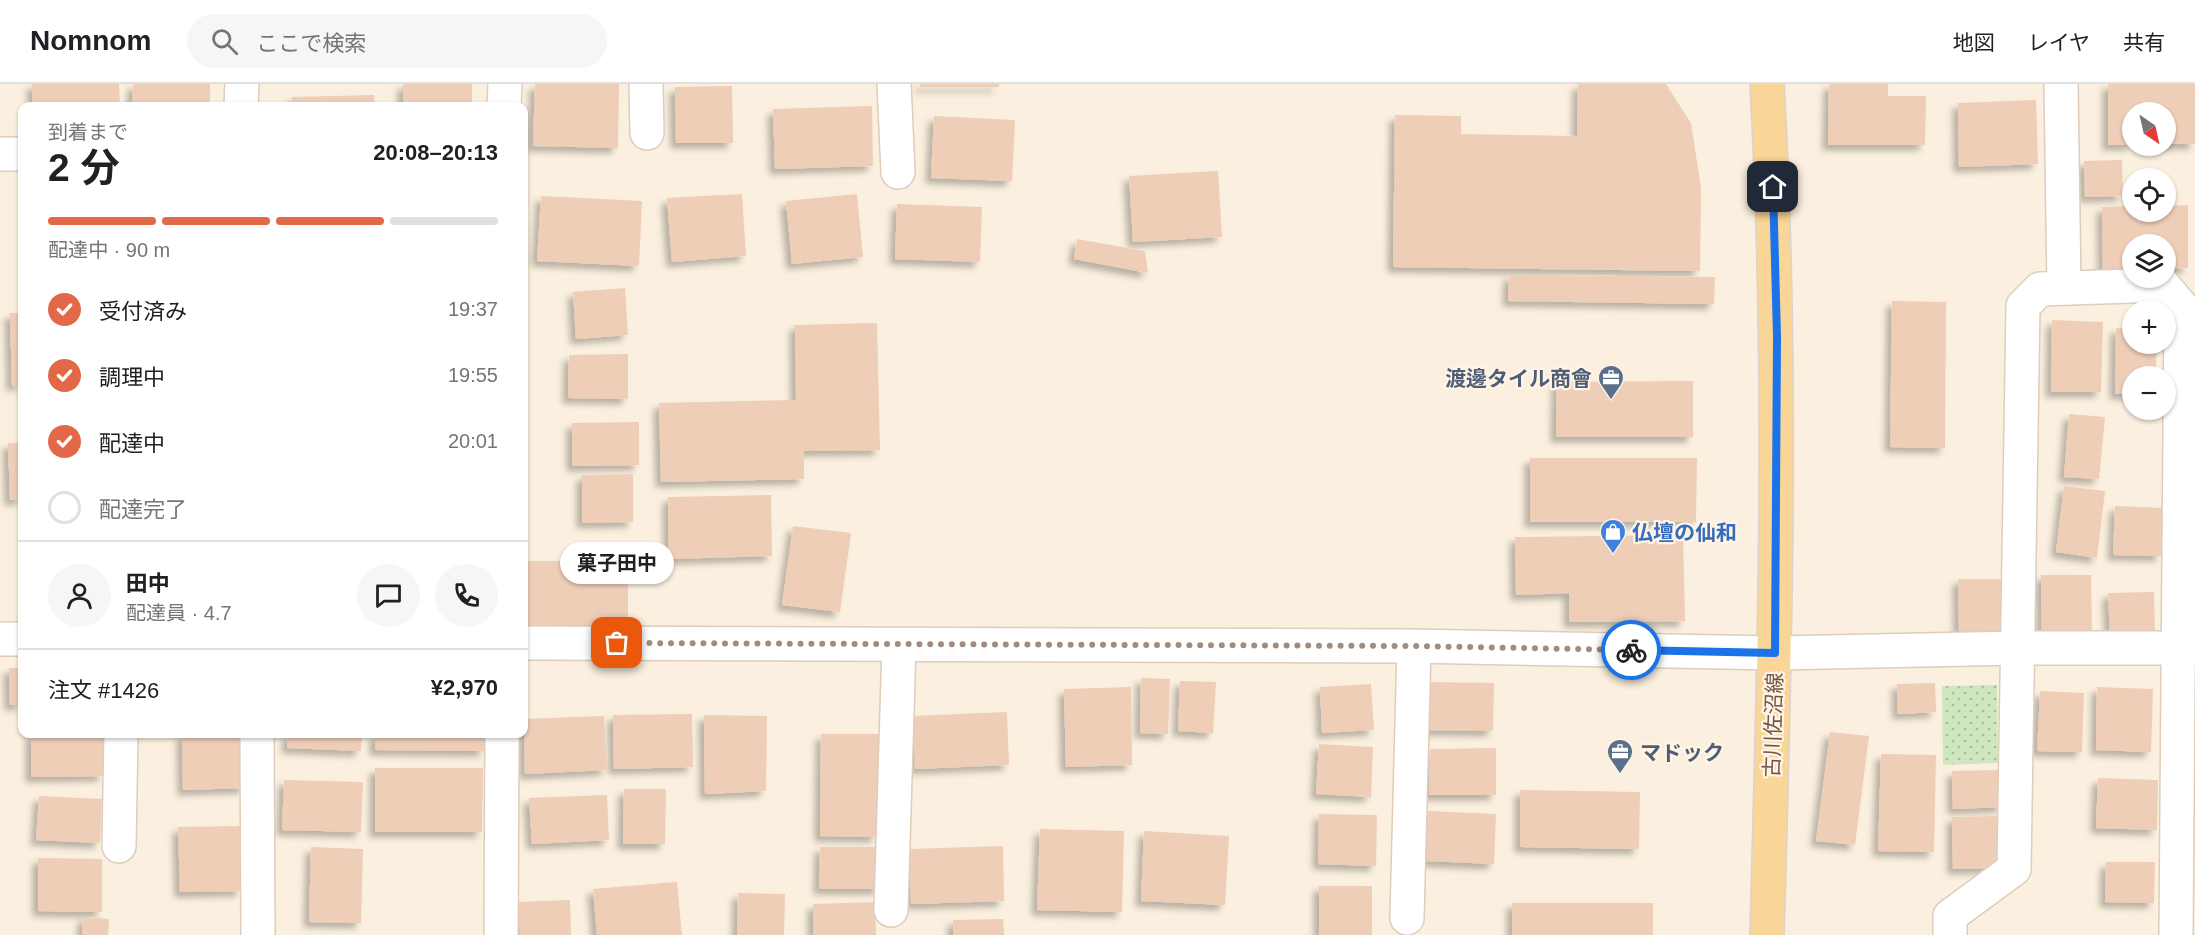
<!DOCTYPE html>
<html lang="ja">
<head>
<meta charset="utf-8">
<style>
	body { margin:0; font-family:Arial,"Noto Sans JP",sans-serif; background:#f6f6f6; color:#202124; height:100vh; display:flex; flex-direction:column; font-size:22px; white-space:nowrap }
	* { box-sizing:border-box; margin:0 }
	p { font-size:20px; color:#757577 }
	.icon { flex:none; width:33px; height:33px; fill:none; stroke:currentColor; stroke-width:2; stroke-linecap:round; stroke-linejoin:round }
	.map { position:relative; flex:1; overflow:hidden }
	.details { position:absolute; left:18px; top:18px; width:510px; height:636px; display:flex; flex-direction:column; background:#fff; border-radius:12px; box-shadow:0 2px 4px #0004 }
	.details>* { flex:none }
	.needle { width:39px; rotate:146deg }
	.fabs { position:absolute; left:2122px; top:18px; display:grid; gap:12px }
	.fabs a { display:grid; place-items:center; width:54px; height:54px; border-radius:50%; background:#fff; box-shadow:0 2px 4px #0004; font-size:30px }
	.pin { position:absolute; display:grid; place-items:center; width:51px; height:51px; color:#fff; margin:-26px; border-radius:12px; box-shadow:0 3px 9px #0006 }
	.courier { position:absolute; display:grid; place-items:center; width:60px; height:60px; margin:-30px; border:4px solid #1a73e8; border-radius:50%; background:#fff; color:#222; box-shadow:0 2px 8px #0007 }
	.bubble { position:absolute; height:42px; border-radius:21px; background:#fff; box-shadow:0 2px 4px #0004; font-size:20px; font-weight:700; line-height:42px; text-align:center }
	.headline em { font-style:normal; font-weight:700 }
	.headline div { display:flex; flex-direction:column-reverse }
	.headline { display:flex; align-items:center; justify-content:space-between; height:102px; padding:0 30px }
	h1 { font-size:39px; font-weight:700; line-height:45px }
	.bar { display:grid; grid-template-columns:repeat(4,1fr); gap:9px 6px; align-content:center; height:72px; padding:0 30px }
	.bar i { height:8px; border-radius:4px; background:#e0e0e0 }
	.bar .active { background:#e26947 }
	.bar p { grid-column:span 4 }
	.line { display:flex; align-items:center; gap:15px; padding:0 30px; border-top:2px solid #e0e0e0 }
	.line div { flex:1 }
	.round { display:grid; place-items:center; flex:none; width:63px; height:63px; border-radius:32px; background:#f6f6f6 }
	ol { padding:0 30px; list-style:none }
	li { display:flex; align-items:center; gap:18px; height:66px }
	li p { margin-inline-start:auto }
	li .icon { padding:6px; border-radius:50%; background:#e26947; color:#fff; stroke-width:4 }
	li:last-child { color:#757577 }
	li i { width:33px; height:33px; border:3px solid #e0e0e0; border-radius:50% }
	header { display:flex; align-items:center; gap:36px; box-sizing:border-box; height:84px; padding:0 30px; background:#fff; border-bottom:2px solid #e0e0e0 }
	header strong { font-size:28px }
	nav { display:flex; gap:33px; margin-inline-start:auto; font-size:21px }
	.search { width:420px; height:54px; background:#f6f6f6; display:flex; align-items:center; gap:15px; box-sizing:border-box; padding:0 21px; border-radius:33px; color:#757577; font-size:22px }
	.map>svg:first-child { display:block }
	.park { fill:url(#park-dots) }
	.building { fill:#efceb8; filter:url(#shadow) }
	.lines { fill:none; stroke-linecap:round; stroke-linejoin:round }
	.minor-casing { stroke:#deccbc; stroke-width:36 }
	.major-casing { stroke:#dad3cf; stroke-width:36 }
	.minor { stroke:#fff; stroke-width:33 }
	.major { stroke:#f9d598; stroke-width:33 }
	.done { stroke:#a18c7d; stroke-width:6; stroke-dasharray:0 10.8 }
	.route { stroke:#1a73e8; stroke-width:8 }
	.labels { text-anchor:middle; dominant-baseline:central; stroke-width:4.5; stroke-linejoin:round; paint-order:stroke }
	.service-label { font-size:21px; font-weight:bold; fill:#4e5e75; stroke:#fff4e5; text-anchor:end }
	.shop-label { font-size:21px; font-weight:bold; fill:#366cbe; stroke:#fff4e5; text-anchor:start }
	.street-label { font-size:21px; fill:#705648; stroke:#fff4e5 }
</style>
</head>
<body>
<header>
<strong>Nomnom</strong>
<div class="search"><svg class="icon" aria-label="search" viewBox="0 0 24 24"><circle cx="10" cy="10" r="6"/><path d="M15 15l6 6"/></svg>ここで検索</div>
<nav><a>地図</a><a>レイヤ</a><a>共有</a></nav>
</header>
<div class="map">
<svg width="2195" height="851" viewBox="0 0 2195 851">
	<defs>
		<pattern id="park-dots" width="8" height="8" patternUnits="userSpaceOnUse" patternTransform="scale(1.5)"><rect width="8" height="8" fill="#cfe7bf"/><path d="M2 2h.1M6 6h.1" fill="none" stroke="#acbe9d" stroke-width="1.8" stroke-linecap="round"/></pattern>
		<filter id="shadow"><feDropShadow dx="-5.5" dy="5.5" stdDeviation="3" flood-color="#0004"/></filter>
	</defs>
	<rect width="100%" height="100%" fill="#fbf0df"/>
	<path class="park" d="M 1997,601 L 1998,679 L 1943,681 L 1942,602 Z"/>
	<path class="building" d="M 32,0 L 119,0 L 120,22 L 33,22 Z
		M 133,0 L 210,0 L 210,22 L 132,22 Z
		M 403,0 L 472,0 L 472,22 L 403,22 Z
		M 535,0 L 619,0 L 618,64 L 533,62 Z
		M 920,0 L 999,0 L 999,3 L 920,3 Z
		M 1578,0 L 1666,0 L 1691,39 L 1701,104 L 1700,187 L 1393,183 L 1395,31 L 1461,32 L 1461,50 L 1577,52 Z
		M 1829,0 L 1888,0 L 1888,12 L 1926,12 L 1925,61 L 1828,61 Z
		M 2108,0 L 2195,0 L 2195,60 L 2166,60 L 2166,28 L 2133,28 L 2133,61 L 2108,61 Z
		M 732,2 L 733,59 L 676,59 L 675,3 Z
		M 374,11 L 375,22 L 292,22 L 292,13 Z
		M 2036,16 L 2038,80 L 1959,83 L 1958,19 Z
		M 872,22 L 873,82 L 775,85 L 773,25 Z
		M 934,32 L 1015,36 L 1012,97 L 931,94 Z
		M 2122,76 L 2123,112 L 2085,113 L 2084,77 Z
		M 1218,87 L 1222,153 L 1133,158 L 1129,92 Z
		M 742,110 L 746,172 L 672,178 L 667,114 Z
		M 857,110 L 863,173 L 792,180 L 786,117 Z
		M 541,112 L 642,117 L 639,182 L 537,177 Z
		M 897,120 L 982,123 L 980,178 L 895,175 Z
		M 2188,121 L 2188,184 L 2166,185 L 2166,160 L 2133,160 L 2133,185 L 2103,186 L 2102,123 L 2133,122 L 2133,128 L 2166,128 L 2166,122 Z
		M 1077,155 L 1145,167 L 1148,189 L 1074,175 Z
		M 1509,191 L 1715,193 L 1714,220 L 1508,217 Z
		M 625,204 L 628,251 L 576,255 L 573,208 Z
		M 1892,217 L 1946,218 L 1945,364 L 1890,363 Z
		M 10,229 L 22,229 L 22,301 L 12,302 Z
		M 2052,236 L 2103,238 L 2101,308 L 2051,308 Z
		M 877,239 L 880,366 L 804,367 L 804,395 L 661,398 L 659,319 L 796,316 L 795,241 Z
		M 2116,244 L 2133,245 L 2133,260 L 2156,260 L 2156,292 L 2133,292 L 2133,310 L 2115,310 Z
		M 628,270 L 628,315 L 568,314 L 569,271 Z
		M 1693,297 L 1693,353 L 1556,353 L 1557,298 Z
		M 2069,330 L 2105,333 L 2099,395 L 2064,393 Z
		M 639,338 L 639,381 L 572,382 L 572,339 Z
		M 8,359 L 22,359 L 22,416 L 10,416 Z
		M 1530,374 L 1697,374 L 1696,438 L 1530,438 Z
		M 633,390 L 633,438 L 582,439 L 582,391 Z
		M 2064,402 L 2105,407 L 2097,474 L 2056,468 Z
		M 771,411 L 772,472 L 669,475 L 668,413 Z
		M 2115,422 L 2163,424 L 2161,472 L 2113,471 Z
		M 793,442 L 851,449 L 840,528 L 782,521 Z
		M 1683,451 L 1685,537 L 1569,538 L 1569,509 L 1516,511 L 1515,453 Z
		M 524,477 L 628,477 L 628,541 L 524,541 Z
		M 2041,491 L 2091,491 L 2092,552 L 2042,552 Z
		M 1958,495 L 2004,495 L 2004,549 L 1959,549 Z
		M 2154,508 L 2155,552 L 2110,553 L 2108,509 Z
		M 9,584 L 22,584 L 22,621 L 10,621 Z
		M 1141,594 L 1170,595 L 1168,650 L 1140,649 Z
		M 1180,597 L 1216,598 L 1213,649 L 1178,647 Z
		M 1426,598 L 1494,599 L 1493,647 L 1425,646 Z
		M 1935,599 L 1936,628 L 1898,630 L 1897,600 Z
		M 1371,600 L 1374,646 L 1322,649 L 1320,603 Z
		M 1131,603 L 1132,681 L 1066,683 L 1064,605 Z
		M 2097,603 L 2153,605 L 2151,668 L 2096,666 Z
		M 2040,607 L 2084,609 L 2082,668 L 2037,667 Z
		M 1007,628 L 1009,681 L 915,685 L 913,632 Z
		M 692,630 L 693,683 L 614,685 L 613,631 Z
		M 704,631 L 767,632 L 766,707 L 705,710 Z
		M 604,632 L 607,686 L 525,690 L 524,635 Z
		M 1830,648 L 1869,652 L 1855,761 L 1816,757 Z
		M 31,650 L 103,650 L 104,692 L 31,693 Z
		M 182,650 L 245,650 L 246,704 L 183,706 Z
		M 288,650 L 362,650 L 361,667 L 287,664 Z
		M 375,650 L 485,650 L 485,667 L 375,666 Z
		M 821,650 L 879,650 L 877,753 L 820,752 Z
		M 1319,660 L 1373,663 L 1371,713 L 1316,710 Z
		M 1496,664 L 1496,711 L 1429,711 L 1430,665 Z
		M 1881,670 L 1936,671 L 1934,768 L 1878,767 Z
		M 375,684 L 483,684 L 482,748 L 375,748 Z
		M 2002,686 L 2003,723 L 1953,725 L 1952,687 Z
		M 2098,694 L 2158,696 L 2157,746 L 2096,744 Z
		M 284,696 L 363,698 L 361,748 L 282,746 Z
		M 624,705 L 666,705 L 665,760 L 623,760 Z
		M 1520,706 L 1640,708 L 1639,765 L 1520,763 Z
		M 607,711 L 609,756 L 532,760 L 529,714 Z
		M 39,712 L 102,715 L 100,759 L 36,756 Z
		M 1428,727 L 1496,730 L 1494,780 L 1426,777 Z
		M 1319,730 L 1377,731 L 1376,782 L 1318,780 Z
		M 2001,732 L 2002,784 L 1953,785 L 1952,733 Z
		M 241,742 L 242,807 L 180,808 L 178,743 Z
		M 1040,745 L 1124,747 L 1122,828 L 1037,826 Z
		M 1144,747 L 1229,752 L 1225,821 L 1141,817 Z
		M 1003,762 L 1004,817 L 911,820 L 910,765 Z
		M 311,763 L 363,765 L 361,839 L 309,838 Z
		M 820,763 L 881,763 L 880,805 L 819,805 Z
		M 38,774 L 102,775 L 102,828 L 38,827 Z
		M 2106,778 L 2155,778 L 2154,819 L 2105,818 Z
		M 677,798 L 682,851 L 597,851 L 593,805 Z
		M 1319,802 L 1372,802 L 1372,851 L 1319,851 Z
		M 738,809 L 785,810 L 784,851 L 737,851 Z
		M 570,816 L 571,851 L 520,851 L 519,818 Z
		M 875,818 L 876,851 L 813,851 L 813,820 Z
		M 1512,819 L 1653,819 L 1653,851 L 1512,851 Z
		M 83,833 L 109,835 L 108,851 L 82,851 Z
		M 1003,835 L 1004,851 L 953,851 L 953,836 Z"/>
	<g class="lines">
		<defs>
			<path id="minor" d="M 646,0 L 647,49
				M 894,0 L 898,88
				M 2061,0 L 2064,204
				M 241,22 L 242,0
				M 504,22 L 505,0
				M 0,70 L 22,70
				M 0,555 L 22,555
				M 524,559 L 1414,562 L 1775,569 L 2018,564 L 2195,564
				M 257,650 L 258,851
				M 119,762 L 121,650
				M 891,826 L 899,561
				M 1407,834 L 1414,562
				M 501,851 L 502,650
				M 1950,851 L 1950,832 L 2014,785 L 2023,222 L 2040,205 L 2163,201 L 2181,222 L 2176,851"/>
			<path id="major" d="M 1767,0 C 1783,284 1775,567 1767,851"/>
		</defs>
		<use href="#minor" class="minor-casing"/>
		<use href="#major" class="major-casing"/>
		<use href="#minor" class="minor"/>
		<use href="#major" class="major"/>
	</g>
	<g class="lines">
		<path class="done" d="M 617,559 L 1414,562 L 1631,566"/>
		<path class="route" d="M 1631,566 L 1775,569 L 1777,253 L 1773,103"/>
	</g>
	<defs>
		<symbol id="office-pin" viewBox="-11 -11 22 30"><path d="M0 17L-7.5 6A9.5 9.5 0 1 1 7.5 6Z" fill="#5c6f8a" stroke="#fff4e5"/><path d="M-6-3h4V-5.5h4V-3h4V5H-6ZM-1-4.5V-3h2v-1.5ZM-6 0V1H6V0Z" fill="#fff"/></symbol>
		<symbol id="shop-pin" viewBox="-11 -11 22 30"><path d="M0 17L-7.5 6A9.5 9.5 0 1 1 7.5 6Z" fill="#3f7fe0" stroke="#fff4e5"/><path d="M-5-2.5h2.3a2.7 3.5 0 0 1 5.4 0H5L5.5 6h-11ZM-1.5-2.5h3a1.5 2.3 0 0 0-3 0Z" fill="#fff"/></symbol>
	</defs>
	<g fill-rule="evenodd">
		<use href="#office-pin" x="1596" y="279" width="30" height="40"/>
		<use href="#shop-pin" x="1598" y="433" width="30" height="40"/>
		<use href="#office-pin" x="1605" y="653" width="30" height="40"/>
	</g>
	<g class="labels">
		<g class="service-label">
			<text x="1592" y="294">渡邊タイル商會</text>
			<text x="1640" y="668" text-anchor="start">マドック</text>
		</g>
		<g class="shop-label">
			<text x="1632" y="448">仏壇の仙和</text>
		</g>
		<g class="street-label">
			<text transform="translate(1773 641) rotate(-88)">古川佐沼線</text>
		</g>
	</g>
</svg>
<div class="fabs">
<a><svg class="needle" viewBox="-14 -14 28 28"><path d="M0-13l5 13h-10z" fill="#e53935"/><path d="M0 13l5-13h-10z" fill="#757577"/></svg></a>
<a><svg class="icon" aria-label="locate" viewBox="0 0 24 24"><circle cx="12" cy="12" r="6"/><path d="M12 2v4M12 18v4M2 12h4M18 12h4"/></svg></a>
<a><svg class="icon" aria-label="layers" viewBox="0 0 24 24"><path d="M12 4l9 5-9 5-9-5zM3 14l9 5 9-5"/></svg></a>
<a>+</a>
<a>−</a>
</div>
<div class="pin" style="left:617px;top:559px;background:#ea580c"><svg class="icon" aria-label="bag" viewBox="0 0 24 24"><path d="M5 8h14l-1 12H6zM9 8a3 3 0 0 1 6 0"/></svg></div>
<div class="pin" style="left:1773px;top:103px;background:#1f2937"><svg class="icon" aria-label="home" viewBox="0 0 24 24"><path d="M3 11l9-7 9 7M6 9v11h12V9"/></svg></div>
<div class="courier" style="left:1631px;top:566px"><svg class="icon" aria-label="bike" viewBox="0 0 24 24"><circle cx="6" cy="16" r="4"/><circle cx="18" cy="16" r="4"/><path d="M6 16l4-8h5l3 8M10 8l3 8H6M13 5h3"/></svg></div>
<div class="bubble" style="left:560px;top:458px;width:114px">菓子田中</div>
<section class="details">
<div class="headline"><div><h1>2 分</h1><p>到着まで</p></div><em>20:08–20:13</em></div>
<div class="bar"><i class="active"></i><i class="active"></i><i class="active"></i><i></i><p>配達中 · 90 m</p></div>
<ol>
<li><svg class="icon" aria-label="check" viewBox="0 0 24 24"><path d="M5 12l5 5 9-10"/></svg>受付済み<p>19:37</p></li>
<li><svg class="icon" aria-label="check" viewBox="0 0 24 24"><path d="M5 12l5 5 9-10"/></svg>調理中<p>19:55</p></li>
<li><svg class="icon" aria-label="check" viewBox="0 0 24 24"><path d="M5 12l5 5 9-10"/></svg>配達中<p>20:01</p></li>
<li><i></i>配達完了</li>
</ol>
<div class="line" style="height:108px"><a class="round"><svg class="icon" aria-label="person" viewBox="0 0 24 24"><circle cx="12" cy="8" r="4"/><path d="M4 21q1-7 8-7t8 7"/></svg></a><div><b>田中</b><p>配達員 · 4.7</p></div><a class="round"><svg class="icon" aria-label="chat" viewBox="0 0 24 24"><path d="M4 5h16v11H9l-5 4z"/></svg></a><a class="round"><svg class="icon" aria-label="phone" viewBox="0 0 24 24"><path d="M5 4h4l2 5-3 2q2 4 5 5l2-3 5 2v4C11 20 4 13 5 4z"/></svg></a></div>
<div class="line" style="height:78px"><div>注文 #1426</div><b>¥2,970</b></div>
</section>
</div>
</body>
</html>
